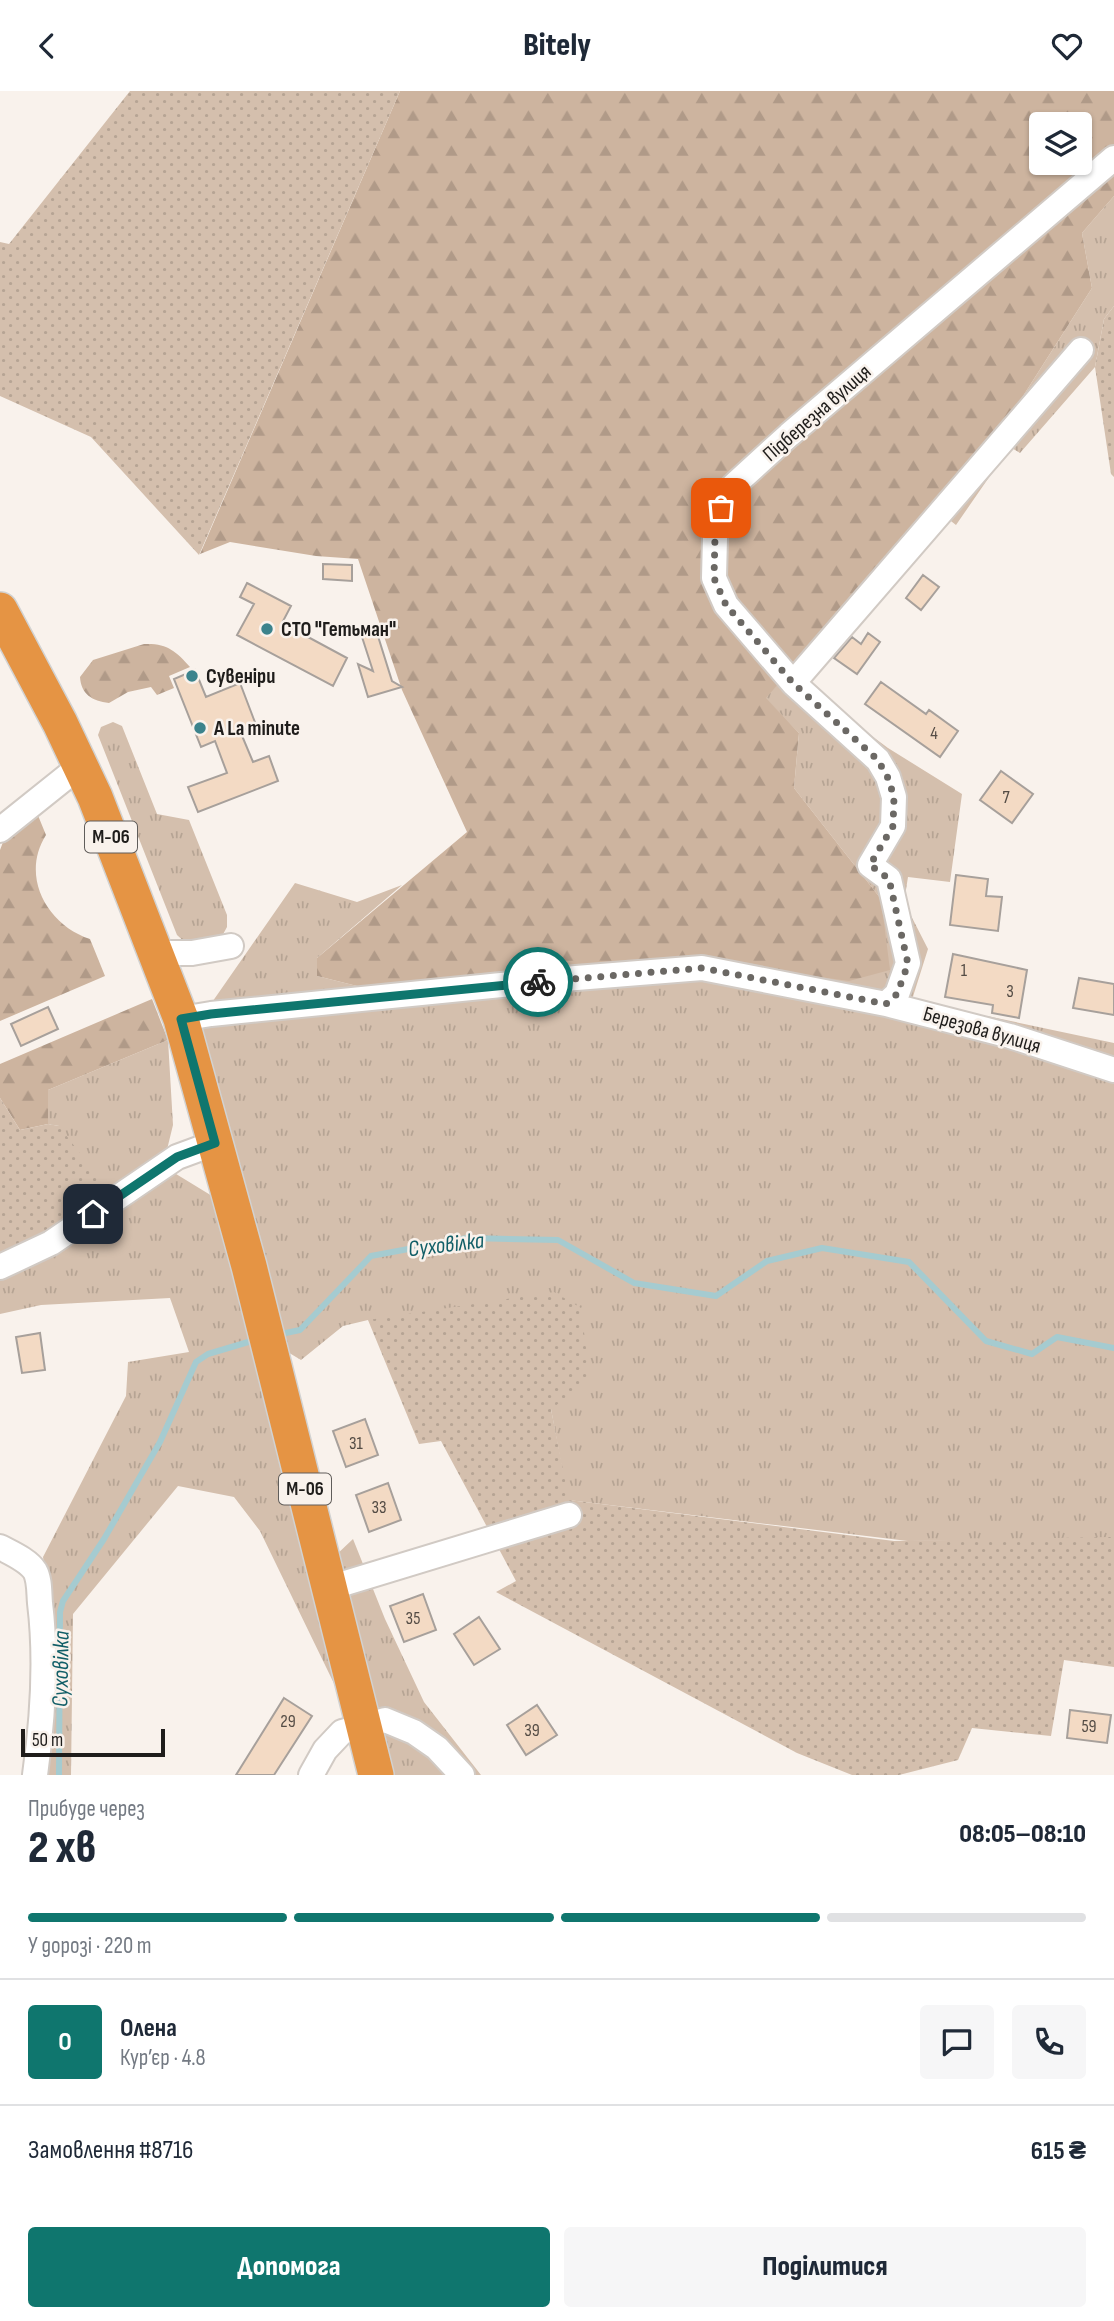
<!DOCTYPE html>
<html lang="uk">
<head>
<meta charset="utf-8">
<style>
	body { margin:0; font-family:"Sofia Sans Condensed",sans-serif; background:#f6f6f7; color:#1f2937; height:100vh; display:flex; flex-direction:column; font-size:26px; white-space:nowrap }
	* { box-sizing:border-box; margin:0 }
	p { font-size:23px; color:#747a83 }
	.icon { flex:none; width:38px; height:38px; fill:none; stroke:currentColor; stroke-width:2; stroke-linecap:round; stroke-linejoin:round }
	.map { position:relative; height:1684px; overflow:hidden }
	.panel { display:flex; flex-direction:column; background:#fff; flex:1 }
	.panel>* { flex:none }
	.tools { position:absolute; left:1029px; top:21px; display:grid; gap:14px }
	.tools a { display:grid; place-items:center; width:63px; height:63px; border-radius:7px; background:#fff; box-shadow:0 2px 5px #0004; font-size:35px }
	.scale { position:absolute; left:21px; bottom:18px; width:144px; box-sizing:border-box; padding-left:7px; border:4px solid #1f1d1b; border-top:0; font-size:19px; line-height:24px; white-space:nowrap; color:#1f1d1b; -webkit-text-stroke:5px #f9f2ec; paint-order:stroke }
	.pin { position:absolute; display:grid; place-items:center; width:60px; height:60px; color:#fff; margin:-30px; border-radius:14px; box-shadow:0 4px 10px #0006 }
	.courier { position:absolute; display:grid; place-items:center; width:70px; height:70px; margin:-35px; border:5px solid #0f766e; border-radius:50%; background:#fff; color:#222; box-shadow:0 2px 9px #0007 }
	.summary em { font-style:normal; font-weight:800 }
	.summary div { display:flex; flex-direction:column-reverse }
	.summary { display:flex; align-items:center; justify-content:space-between; height:119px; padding:0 28px }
	h1 { font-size:46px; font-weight:800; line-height:52px }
	.bar { display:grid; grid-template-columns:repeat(4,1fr); gap:10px 7px; align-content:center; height:84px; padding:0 28px }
	.bar i { height:9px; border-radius:5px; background:#e0e1e3 }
	.bar .active { background:#0f766e }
	.bar p { grid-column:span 4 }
	.line { display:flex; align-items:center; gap:18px; padding:0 28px; border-top:2px solid #e0e1e3 }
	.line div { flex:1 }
	.round { display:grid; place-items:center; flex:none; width:74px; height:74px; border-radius:7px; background:#f6f6f7 }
	.cta { display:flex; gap:14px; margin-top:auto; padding:14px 28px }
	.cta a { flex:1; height:80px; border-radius:7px; background:#0f766e; color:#fff; font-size:28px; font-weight:800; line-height:80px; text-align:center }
	.cta a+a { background:#f6f6f7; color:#1f2937 }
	header { display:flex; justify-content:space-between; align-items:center; height:91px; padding:0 28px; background:#fff; font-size:32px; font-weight:800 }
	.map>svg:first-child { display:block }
	.grass { fill:url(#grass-tufts) }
	.forest { fill:url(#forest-firs); fill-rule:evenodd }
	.garden { fill:url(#garden-dots) }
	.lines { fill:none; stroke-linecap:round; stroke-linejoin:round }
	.stream { stroke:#a5cbd0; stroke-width:6 }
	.building { fill:#f3dac4; stroke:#a7a09b; stroke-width:2 }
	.minor-casing { stroke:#d1cac4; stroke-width:28 }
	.highway-casing { stroke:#d2d2d1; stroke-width:38 }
	.minor { stroke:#fff; stroke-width:24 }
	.highway { stroke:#e59444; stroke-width:35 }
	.done { stroke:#6b6864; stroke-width:7; stroke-dasharray:0 12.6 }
	.route { stroke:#0f766e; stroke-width:9 }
	.poi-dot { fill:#3c838c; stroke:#f9f2ec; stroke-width:2.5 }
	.labels { text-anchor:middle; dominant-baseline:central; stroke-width:5; stroke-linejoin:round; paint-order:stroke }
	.number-label { font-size:18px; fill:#544c45 }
	.shield { fill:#f9f2ec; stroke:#605d5a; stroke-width:2 }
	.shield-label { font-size:19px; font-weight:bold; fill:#1f1d1b }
	.street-label { font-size:21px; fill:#1f1d1b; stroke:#f9f2ec }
	.poi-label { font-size:21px; font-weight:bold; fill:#1f1d1b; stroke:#f9f2ec; text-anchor:start }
	.water-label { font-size:23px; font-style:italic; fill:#115e67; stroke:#f9f2ec }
</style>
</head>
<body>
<header><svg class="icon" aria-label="back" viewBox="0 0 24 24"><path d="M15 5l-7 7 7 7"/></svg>Bitely<svg class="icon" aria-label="heart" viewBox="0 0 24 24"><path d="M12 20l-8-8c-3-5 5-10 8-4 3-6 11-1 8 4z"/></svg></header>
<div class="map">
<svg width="1114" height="1684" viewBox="0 0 1114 1684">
	<defs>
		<pattern id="grass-tufts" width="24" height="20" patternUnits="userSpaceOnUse" patternTransform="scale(1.75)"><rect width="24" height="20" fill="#d4bfad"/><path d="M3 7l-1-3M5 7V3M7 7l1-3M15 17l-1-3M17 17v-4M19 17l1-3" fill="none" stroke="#b6a494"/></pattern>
		<pattern id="forest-firs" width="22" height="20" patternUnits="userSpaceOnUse" patternTransform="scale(1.75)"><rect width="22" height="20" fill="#cdb49f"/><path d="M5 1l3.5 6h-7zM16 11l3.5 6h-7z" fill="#b09a88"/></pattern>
		<pattern id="garden-dots" width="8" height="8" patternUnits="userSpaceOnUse" patternTransform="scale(1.75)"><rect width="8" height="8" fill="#d4bfad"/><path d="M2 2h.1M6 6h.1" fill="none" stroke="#b6a494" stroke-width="1.8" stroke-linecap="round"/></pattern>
	</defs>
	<rect width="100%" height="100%" fill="#f9f2ec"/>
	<path class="grass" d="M 1114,105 L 1114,215 L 1104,228 L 1095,276 L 1020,362 L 1010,356 L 956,434 L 947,427 L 799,591 L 888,657 L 962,703 L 950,791 L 908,786 L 904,811 L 928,858 L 910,915 L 985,933 L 987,925 L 1114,952 L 1114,1448 L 908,1450 L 568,1409 L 551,1318 L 368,1229 L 343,1235 L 301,1269 L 286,1260 L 199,930 L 295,792 L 357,811 L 402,794 L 317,867 L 317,885 L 401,906 L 881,808 L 794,697 L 799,642 L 765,607 L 1002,338 L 1092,197 L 1082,142 Z
		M 113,631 L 122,635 L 157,723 L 189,729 L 227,824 L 227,836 L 221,847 L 189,855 L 177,844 L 98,644 L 101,636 Z
		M 168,949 L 173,1034 L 163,1075 L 217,1108 L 342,1609 L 260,1440 L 234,1406 L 178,1395 L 73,1523 L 71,1684 L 44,1684 L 47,1492 L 43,1466 L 126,1305 L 128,1271 L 189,1261 L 170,1207 L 41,1214 L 0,1223 L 0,1168 L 59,1035 L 48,1033 L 48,999 Z
		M 353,1448 L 385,1528 L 424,1611 L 481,1684 L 391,1684 L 335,1465 Z"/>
	<path class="forest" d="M 400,0 L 1114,0 L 1114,105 L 1082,142 L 1092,197 L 1002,338 L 766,607 L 799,642 L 794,697 L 881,808 L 890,879 L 849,890 L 688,868 L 401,906 L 317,885 L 317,867 L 467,741 L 402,599 L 358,468 L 316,465 L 230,451 L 200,463 ZM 1041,33 L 1080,33 L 1080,72 L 1041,72 Z
		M 144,553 C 167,552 176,560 190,576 L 169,585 L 174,597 L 157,604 L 151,596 L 128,601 L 109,612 C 92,610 81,603 80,586 L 93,569 Z
		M 37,722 L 46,744 C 20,785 47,834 90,848 L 105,885 L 0,930 L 0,759 L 5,746 Z
		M 152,908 L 168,949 L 48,999 L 48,1033 L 20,1039 L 0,1007 L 0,973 Z"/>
	<path class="garden" d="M 130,0 L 400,0 L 199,464 L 91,346 L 0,305 L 0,151 L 9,153 Z
		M 1114,215 L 1114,386 L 1111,383 L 1095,276 L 1104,228 Z
		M 0,1007 L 20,1039 L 48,1033 L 59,1035 L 114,1107 L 0,1168 Z
		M 554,1201 L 581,1217 L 590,1289 L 551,1318 L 569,1409 L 894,1450 L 1110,1446 L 1114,1448 L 1114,1576 L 1064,1569 L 1051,1645 L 972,1637 L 958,1669 L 899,1684 L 852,1684 L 797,1662 L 496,1501 L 516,1490 L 441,1350 L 419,1353 L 368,1229 Z"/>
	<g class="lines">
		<path class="stream" d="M 276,1244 L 300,1239 L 371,1165 L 467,1147 L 558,1149 L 634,1192 L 716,1205 L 767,1170 L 822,1157 L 909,1171 L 986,1250 L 1032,1263 L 1057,1246 L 1114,1257
			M 59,1684 L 60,1521 L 63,1510 L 104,1448 L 160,1351 L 196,1271 L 208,1263 L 255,1249"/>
	</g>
	<path class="building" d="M 323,473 L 352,474 L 352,490 L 323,488 Z
		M 923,484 L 939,496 L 921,519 L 906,507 Z
		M 247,492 L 291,515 L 282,532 L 347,567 L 333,595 L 237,544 L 254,513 L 240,506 Z
		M 377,542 L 392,590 L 402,596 L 368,606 L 358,573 L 373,580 L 362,546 Z
		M 868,542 L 880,551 L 857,583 L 834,567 L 852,546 L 861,553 Z
		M 195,579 L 206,606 L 240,592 L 256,634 L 240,640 L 253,671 L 269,665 L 278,690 L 198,721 L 188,696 L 227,682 L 215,650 L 201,656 L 174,588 Z
		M 881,591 L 926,623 L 929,619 L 958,640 L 940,666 L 865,613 Z
		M 1001,680 L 1033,703 L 1012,732 L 980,709 Z
		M 956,784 L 988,788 L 986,805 L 1002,806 L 998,840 L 950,834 Z
		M 953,863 L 1027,879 L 1019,927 L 992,922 L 993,914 L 945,906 Z
		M 1079,887 L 1114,893 L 1114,924 L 1073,917 Z
		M 48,916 L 58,938 L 21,955 L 11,933 Z
		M 40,1242 L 45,1279 L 22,1282 L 16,1246 Z
		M 365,1328 L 378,1364 L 346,1376 L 333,1340 Z
		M 388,1392 L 401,1429 L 369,1441 L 356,1404 Z
		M 423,1503 L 436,1539 L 404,1551 L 390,1515 Z
		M 479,1526 L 500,1558 L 474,1574 L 454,1543 Z
		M 284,1607 L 312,1625 L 274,1684 L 236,1684 Z
		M 537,1614 L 557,1644 L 526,1664 L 507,1634 Z
		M 1070,1619 L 1111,1624 L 1107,1652 L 1067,1647 Z"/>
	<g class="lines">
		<defs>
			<path id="minor" d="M 793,592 L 1081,259
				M 0,739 L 80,675
				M 157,862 L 192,862 L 231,855
				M 886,913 L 897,903 L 908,872 L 889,788 L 870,774 L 893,735 L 894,706 L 888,686 L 878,669 L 793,592 L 726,514 L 714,487 L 715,446 L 721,417 L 733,395 L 789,344 L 1114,67
				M 181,928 L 211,923 L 551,889 L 702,877 L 886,913 L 1010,945 L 1114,979
				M 0,1176 L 51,1152 L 177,1066 L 215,1052
				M 0,1456 C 11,1462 28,1469 35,1480 C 40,1489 39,1502 40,1512 C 47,1569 43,1627 35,1684
				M 329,1497 L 569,1424
				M 311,1684 L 325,1659 L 342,1641 L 385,1629 L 414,1641 L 437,1657 L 462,1684"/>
			<path id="highway" d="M 0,519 L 60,632 L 95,706 L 181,928 L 249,1175 L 376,1684"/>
		</defs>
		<use href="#minor" class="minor-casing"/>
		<use href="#highway" class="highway-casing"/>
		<use href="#minor" class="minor"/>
		<use href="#highway" class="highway"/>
	</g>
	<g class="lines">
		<path class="done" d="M 538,891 L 702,877 L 886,913 L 897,903 L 908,873 L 889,788 L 870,774 L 893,735 L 894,706 L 888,687 L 878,669 L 793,592 L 726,514 L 714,487 L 715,446 L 721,417"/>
		<path class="route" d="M 93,1123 L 177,1066 L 215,1052 L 181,928 L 211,923 L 538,891"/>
	</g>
	<g class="poi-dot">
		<circle cx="267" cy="538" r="7"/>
		<circle cx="192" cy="585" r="7"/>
		<circle cx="200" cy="637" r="7"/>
	</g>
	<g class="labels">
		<g class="number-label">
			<text x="934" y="642">4</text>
			<text x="1006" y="706">7</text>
			<text x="964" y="879">1</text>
			<text x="1010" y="900">3</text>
			<text x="356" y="1352">31</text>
			<text x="379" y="1416">33</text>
			<text x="413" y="1527">35</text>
			<text x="288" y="1630">29</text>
			<text x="1089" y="1635">59</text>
			<text x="532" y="1639">39</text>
		</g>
		<g class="shield">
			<rect x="85" y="730.5" width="52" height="31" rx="5"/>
			<rect x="279" y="1382.5" width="52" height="31" rx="5"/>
		</g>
		<g class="shield-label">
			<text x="111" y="746">М-06</text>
			<text x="305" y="1398">М-06</text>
		</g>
		<g class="street-label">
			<text transform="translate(817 322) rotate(-41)">Підберезна вулиця</text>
			<text transform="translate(982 939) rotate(16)">Березова вулиця</text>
		</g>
		<g class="poi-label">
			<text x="281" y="538">СТО "Гетьман"</text>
			<text x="206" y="585">Сувеніри</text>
			<text x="214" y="637">A La minute</text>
		</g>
		<g class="water-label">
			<text transform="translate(446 1154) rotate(-7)">Суховілка</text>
			<text transform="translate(61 1578) rotate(-89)">Суховілка</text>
		</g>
	</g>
</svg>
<div class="tools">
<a><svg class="icon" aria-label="layers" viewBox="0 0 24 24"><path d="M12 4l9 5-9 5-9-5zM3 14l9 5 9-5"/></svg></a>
</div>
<div class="scale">50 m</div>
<div class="pin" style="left:721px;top:417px;background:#ea580c"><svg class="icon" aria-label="bag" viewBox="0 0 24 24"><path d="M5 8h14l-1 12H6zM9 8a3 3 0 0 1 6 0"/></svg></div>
<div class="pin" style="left:93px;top:1123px;background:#1f2937"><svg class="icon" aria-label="home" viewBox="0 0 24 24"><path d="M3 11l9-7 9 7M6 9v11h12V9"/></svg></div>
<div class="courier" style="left:538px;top:891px"><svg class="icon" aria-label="bike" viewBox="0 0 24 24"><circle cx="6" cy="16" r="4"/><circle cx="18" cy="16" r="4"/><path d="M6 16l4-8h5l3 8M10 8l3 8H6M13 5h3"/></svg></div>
</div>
<section class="panel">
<div class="summary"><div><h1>2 хв</h1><p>Прибуде через</p></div><em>08:05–08:10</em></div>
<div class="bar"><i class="active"></i><i class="active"></i><i class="active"></i><i></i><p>У дорозі · 220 m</p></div>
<div class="line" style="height:126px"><b class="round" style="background:#0f766e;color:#fff">О</b><div><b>Олена</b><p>Кур’єр · 4.8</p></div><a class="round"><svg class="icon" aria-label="chat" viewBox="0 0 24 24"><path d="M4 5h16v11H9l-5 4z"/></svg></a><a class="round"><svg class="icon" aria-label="phone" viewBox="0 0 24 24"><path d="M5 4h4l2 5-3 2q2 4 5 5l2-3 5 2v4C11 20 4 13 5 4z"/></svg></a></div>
<div class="line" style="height:91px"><div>Замовлення #8716</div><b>615 ₴</b></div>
<div class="cta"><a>Допомога</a><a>Поділитися</a></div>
</section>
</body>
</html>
